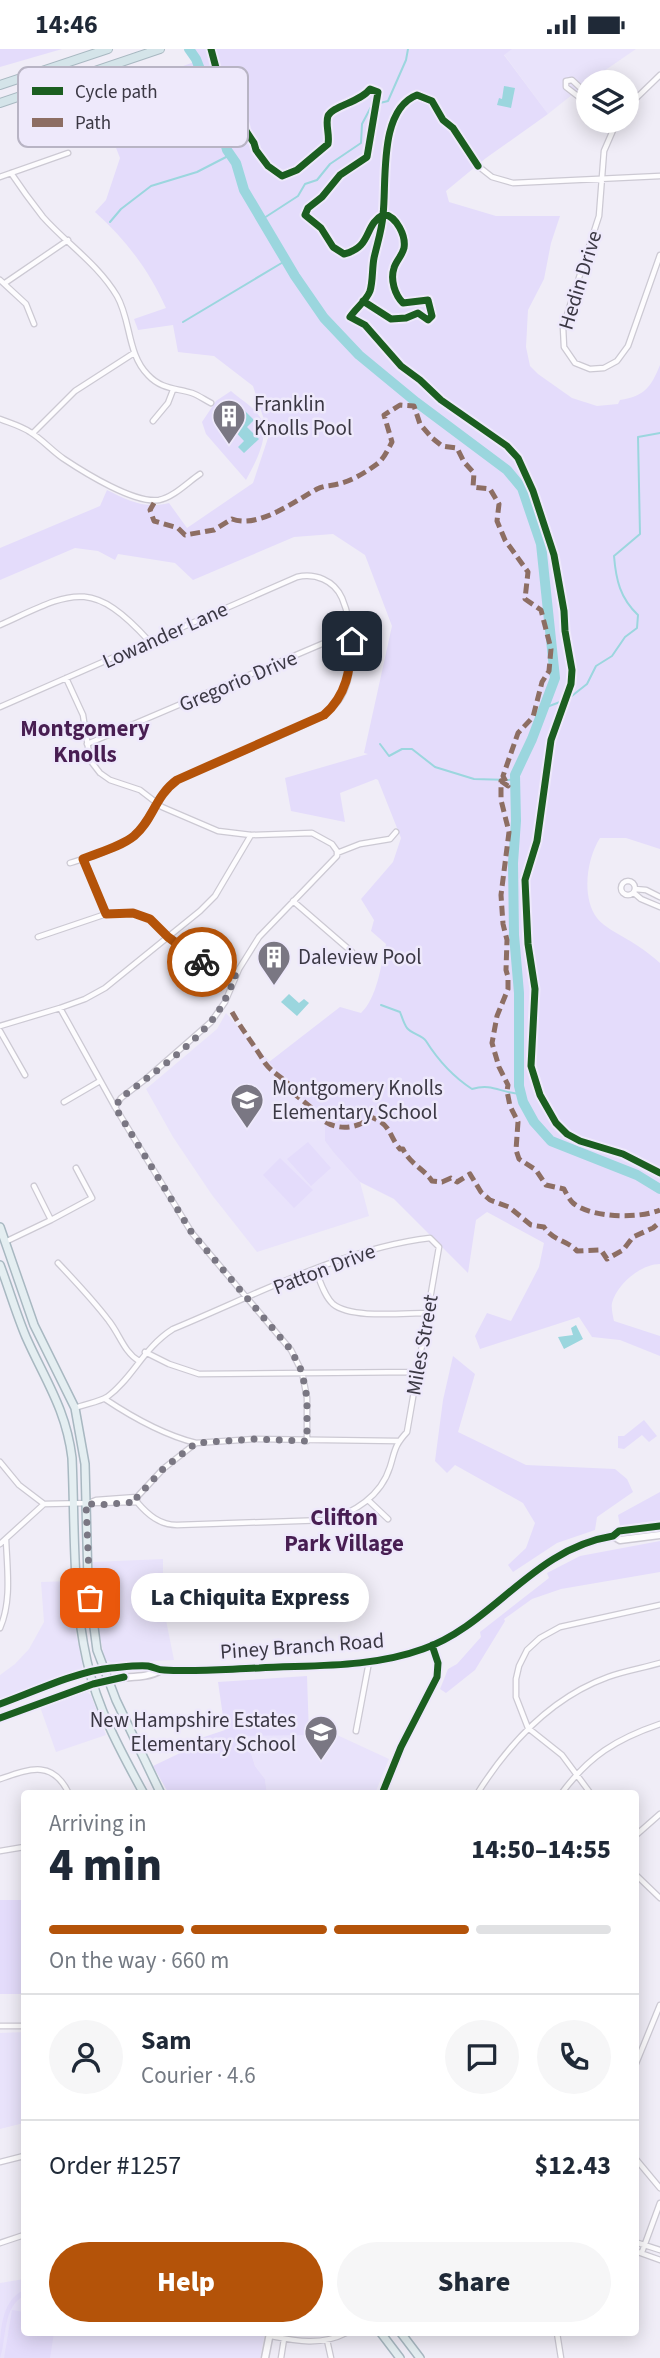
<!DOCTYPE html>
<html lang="en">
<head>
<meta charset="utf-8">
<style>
	body { margin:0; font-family:"Source Sans 3",sans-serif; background:#f6f6f7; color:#1f2937; height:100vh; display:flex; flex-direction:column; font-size:26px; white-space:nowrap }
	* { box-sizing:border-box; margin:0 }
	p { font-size:23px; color:#747a83 }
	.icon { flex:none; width:38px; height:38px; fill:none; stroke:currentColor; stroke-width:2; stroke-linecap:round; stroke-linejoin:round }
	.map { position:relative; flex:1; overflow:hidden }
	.sheet { position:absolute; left:21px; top:1741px; width:618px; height:546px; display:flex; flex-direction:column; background:#fff; border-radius:7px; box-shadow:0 4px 18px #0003 }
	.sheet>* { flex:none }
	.tools { position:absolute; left:576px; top:21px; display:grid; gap:14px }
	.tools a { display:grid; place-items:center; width:63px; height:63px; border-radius:50%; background:#fff; box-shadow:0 4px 18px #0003; font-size:35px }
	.pin { position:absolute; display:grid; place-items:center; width:60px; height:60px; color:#fff; margin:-30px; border-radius:14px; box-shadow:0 4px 10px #0006 }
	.courier { position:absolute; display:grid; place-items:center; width:70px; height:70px; margin:-35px; border:5px solid #b45309; border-radius:50%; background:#fff; color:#222; box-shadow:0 2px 9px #0007 }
	.bubble { position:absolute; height:49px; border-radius:24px; background:#fff; box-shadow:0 4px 18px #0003; font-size:23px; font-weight:800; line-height:49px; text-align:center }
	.head em { font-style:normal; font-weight:800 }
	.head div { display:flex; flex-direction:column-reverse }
	.head { display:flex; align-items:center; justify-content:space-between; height:119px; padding:0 28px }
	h1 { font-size:46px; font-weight:800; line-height:52px }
	.bar { display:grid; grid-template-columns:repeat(4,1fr); gap:10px 7px; align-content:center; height:84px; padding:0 28px }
	.bar i { height:9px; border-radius:5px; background:#e0e1e3 }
	.bar .current { background:#b45309 }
	.bar p { grid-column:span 4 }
	.line { display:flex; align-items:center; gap:18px; padding:0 28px; border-top:2px solid #e0e1e3 }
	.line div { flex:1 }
	.round { display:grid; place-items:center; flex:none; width:74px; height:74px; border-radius:37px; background:#f6f6f7 }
	.button { display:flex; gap:14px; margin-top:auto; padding:14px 28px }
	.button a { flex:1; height:80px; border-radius:42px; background:#b45309; color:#fff; font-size:28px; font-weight:800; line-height:80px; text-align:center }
	.button a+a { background:#f6f6f7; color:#1f2937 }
	.status { display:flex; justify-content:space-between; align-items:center; height:49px; padding:0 35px; background:#fff; direction:ltr }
	.status svg { height:19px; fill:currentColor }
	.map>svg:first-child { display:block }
	.built { fill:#e9e3fb }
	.green { fill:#e4dcfb }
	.water { fill:#9bd6de }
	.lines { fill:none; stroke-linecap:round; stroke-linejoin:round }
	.stream { stroke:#9bd6de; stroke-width:2 }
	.river { stroke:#9bd6de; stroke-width:10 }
	.minor-casing { stroke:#ccc9d3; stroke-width:7 }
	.tertiary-casing { stroke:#ccc9d3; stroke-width:8 }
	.secondary-casing { stroke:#ccc9d3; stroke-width:9 }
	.primary-casing { stroke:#a8b8c1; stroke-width:10 }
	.motorway-casing { stroke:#a8b8c1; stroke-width:10 }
	.minor { stroke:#fdfcfe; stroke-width:4.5 }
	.tertiary { stroke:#fdfcfe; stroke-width:5 }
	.secondary { stroke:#fdfcfe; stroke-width:6 }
	.primary { stroke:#e4eef1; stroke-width:7 }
	.motorway { stroke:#d4e4e9; stroke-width:8 }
	.quiet { stroke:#8d6e63; stroke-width:5; stroke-dasharray:10 5; stroke-linecap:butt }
	.cycleway-casing { stroke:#eee9fb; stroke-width:11 }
	.cycleway { stroke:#1b5e20; stroke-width:7 }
	.done { stroke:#7a7783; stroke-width:7; stroke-dasharray:0 12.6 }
	.route { stroke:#b45309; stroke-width:9 }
	.labels { text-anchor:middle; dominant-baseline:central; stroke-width:5; stroke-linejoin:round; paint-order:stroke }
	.street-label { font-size:21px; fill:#3b3844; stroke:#eee9fb }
	.poi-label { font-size:21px; fill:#3b3844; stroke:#eee9fb; text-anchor:start }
	.neighbourhood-label { font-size:23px; font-weight:bold; fill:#481e52; stroke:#eee9fb }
	.key { fill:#eee9fb; stroke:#b8b4c4; stroke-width:2 }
	.key-label { font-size:19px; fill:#3b3844 }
</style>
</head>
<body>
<div class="status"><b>14:46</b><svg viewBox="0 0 49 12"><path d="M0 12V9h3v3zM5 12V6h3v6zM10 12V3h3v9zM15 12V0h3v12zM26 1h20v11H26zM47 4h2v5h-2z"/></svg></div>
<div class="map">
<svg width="660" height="2309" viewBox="0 0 660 2309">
	<rect width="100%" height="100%" fill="#f0edf7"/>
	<path class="built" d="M 500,0 L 636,0 L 588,33 L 548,65 Z
		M 226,964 L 325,1074 L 325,1092 L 334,1104 L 360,1133 L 369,1167 L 257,1203 L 212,1146 L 173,1088 L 146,1040 L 217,980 Z
		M 163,1510 L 163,1556 L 174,1611 L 113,1614 L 105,1611 L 95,1564 L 93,1513 Z
		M 71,1532 L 76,1585 L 83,1615 L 81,1622 L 76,1626 L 0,1652 L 0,1626 L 15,1615 L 29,1600 L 44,1573 L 41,1533 Z
		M 83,1640 L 91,1646 L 106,1686 L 56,1703 L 39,1655 Z
		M 246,1686 L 337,1686 L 389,1710 L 375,1745 L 267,1745 L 265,1730 L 255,1717 Z
		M 24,1983 L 24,2074 L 0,2080 L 0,1984 Z
		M 24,2230 L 24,2284 L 265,2284 L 260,2309 L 0,2309 L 0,2234 Z"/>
	<path class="green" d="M 0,0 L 62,0 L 0,18 Z
		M 188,0 L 512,0 L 504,6 L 548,65 L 486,109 L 446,142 L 449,153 L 496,167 L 560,167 L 551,194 L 544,230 L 528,261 L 526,298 L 530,317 L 538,325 L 572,349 L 597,357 L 618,355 L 620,351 C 645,347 651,338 660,316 L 660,800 L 626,789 L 600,789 C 587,809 581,848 597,869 C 604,879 627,889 638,897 C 646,902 653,908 660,914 L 660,1215 C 641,1215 617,1235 612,1254 C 611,1259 613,1267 614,1272 L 660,1287 L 660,1307 L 620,1291 L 592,1288 L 579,1268 L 480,1300 L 475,1287 L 487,1264 L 511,1272 L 539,1218 L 544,1194 L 487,1163 L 476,1171 L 468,1224 L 394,1150 L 360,1133 L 334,1104 L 325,1092 L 325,1074 L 269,1013 L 340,958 L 361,964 C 377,949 381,917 386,895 L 371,882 L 374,871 L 361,850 L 393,813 L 401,789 L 378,731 L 376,730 L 340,744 L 345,773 L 291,762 L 285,729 L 368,705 L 364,704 L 392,577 L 365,506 L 333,485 L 294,488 L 193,531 L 175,514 L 118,505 L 115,511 L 98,502 L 75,499 L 0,531 L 0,499 L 100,457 L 107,441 C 129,452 145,460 169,454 L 187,479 L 253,434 L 269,386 L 253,337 L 214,307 L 178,303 L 173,276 L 138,281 L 134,270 L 166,259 C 149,221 126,191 95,163 L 106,151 L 120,109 L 102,63 L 94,54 L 98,53 L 97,49 L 194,13 Z
		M 231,342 C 240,350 254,358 260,368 C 271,387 255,414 246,431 L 206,385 L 202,373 L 216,352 Z
		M 308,1093 L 331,1119 L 311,1137 L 287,1110 Z
		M 280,1109 L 313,1141 L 294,1159 L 263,1126 Z
		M 453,1307 L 475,1325 L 458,1383 L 526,1416 L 615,1420 L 627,1430 L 633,1443 L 597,1468 L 595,1481 L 557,1494 L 513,1523 L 508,1516 L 526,1499 L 535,1474 L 523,1454 L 455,1416 L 447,1424 L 435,1412 L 443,1351 Z
		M 644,1371 L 657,1387 L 649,1393 L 642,1386 L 624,1400 L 618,1399 L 618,1387 L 624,1387 Z
		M 660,1443 L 660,1471 L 620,1477 L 618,1466 Z
		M 660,1492 L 660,1523 L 561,1540 L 532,1550 L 504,1570 L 505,1572 L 475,1621 L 446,1644 L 440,1640 L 448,1620 L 457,1615 L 481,1588 L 480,1583 L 549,1529 L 547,1524 L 580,1507 Z
		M 307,1627 L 309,1686 L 246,1687 L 255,1717 L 265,1730 L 267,1745 L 169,1745 L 153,1717 L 197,1696 L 198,1690 L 225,1681 L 218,1633 Z
		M 0,1851 L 24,1851 L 24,1945 L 0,1945 Z
		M 24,2241 L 24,2247 C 2,2258 7,2290 0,2309 C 0,2285 0,2252 24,2241 Z
		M 12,2261 L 24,2263 L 24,2284 L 54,2284 L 50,2309 L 4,2309 Z"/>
	<path class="water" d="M 504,37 L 515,39 L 511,59 L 497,56 L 499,49 L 502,50 Z
		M 245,362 L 254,371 L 247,378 L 259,390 L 244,404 L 238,398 L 244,392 L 230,377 Z
		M 289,945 L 299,954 L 304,950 L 309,954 L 297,967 L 281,953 Z
		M 576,1276 L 583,1290 L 564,1300 L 558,1288 L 573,1286 L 571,1279 Z"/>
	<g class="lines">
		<path class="stream" d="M 261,171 L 298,147 L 305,135 L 317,131 L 330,115 L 361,94 L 362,75 L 372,56 L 388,52 L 406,11 L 408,0
			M 110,173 L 121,160 L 151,137 L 197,123 L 230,106
			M 183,273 L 285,212
			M 544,659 L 568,650 L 587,635 L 596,617 L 612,607 L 625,588 L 637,579 L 638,566 C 620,549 616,531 614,507 L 640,485 L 638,388 L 660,384
			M 380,695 L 389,707 L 402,700 L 412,700 L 435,718 L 474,730 L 515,731
			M 381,956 L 400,963 C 402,968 404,975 407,979 C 412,985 422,986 426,992 C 438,1011 452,1027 472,1040 C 493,1034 500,1044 521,1045"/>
		<path class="river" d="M 189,0 L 196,10 L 215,59 L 227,101 L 236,114 L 244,141 L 295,227 L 324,269 L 359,306 L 416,353 L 507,421 L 522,439 L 541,495 L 555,629 L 532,690 L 515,726 L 516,772 L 513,814 L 514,886 L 519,944 L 519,1037 L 523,1053 L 534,1073 L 551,1092 L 637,1126 L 660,1140"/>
		<defs>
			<path id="minor" d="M 566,32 L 566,38 L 588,55
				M 566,32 L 572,31 L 588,46
				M 626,59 L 660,26
				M 617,72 L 604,102 L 599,167 L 563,278 L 564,298 L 575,314 L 590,320 L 604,319 L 617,312 L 628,297 L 660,206
				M 478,117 L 492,128 L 513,134 L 660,127
				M 11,124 C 21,139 32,154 43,168 C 67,195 98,215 117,247 C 131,271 127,305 148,326 C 161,340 175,339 192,344 C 198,346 205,351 211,354
				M 0,128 L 68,104
				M 0,231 L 26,255 L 34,275
				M 5,234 L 68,191
				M 0,370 C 10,374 21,377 30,383 C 42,390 52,402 64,410 C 85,424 135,455 159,451 C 174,448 188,433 200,425
				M 153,372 L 168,354 L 173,341
				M 33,384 L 75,342 L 134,304
				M 0,576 C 71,544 90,527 149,592
				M 66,629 L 83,666 L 90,711 L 100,724 L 110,731 L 140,741 L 162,758 L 218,782 L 251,786 L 312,784 L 332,795 L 337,802 L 337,807 L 259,888 L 239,920 L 225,953 L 211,973 L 147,1029 L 121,1049 L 115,1058
				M 0,658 L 297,528 C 315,524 334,531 342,549 C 354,577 357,635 334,657 C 318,672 296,679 277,688 C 243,702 210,717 177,731 C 160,743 155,758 144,775 C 129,798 95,806 70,814
				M 87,695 L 350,583
				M 337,804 L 360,795 L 390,790 L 396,783
				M 84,810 L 106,865
				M621 839a7 7 0 1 1 14 0a7 7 0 1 1-14 0Z
				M 635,840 L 646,841 L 660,848
				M 634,844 L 641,850 L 660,858
				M 293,852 L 352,903
				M 38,888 L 106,865 L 133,864 L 150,870 L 168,888 L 205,916 L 236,927
				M 60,959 L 115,1058 L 192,1184 L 291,1301 L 302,1323 L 307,1349 L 307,1392
				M 0,977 L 60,959 L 85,950 L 105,939 L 200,862 L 215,847 L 251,786
				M 0,982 L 25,1026
				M 64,1053 L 100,1032
				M 51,1171 L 92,1149 L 76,1119
				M 5,1193 L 51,1171 L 34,1137
				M 58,1214 C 76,1233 94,1252 109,1272 C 120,1286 124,1303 139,1312
				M 315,1220 C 320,1231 324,1247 333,1255 C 351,1270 403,1264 427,1264
				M 145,1303 L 169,1315 L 199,1325 L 416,1323
				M 105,1350 C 132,1368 164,1386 196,1394
				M 75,1359 C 85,1355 99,1353 107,1348 C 133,1329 143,1299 173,1280 C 253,1247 344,1199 430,1189 L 439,1198 L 407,1383 C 394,1397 395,1402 390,1418 C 381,1447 354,1464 327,1471 L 177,1476 C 160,1476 148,1466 137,1453
				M 0,1413 L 19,1436 L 44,1455
				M 368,1451 L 388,1470
				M 91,1453 L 96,1451 L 137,1448
				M 137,1453 L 137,1448 L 163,1420 L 196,1394 L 255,1390 L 398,1392
				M 0,1495 L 44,1455 L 137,1453
				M 0,1579 C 12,1552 7,1519 6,1490
				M 356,1682 L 369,1613
				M 0,1730 C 29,1720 53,1710 69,1745
				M 477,1745 C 509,1694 550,1649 608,1628 C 624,1622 643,1619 660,1614
				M 561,1745 C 589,1707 616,1690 660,1675
				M 591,1745 L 562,1706 L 528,1679 L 516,1648 L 516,1630 L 519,1617 L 527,1601 L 540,1589 L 560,1578 L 660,1556
				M 635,1787 L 660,1765
				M 0,1802 L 24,1798
				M 635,1825 L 660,1849
				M 0,1977 L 24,1977
				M 635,2017 L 660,1956
				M 635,2109 L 660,2139
				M 0,2113 L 24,2107
				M 635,2193 L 660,2201
				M 0,2194 L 24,2186
				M 635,2202 L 660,2211
				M 642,2203 L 660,2154
				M 557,2284 L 561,2309
				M 270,2287 C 296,2292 321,2297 346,2284
				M 327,2291 L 331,2309
				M 281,2309 L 284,2290"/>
			<path id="tertiary" d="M 382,1745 L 401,1698 L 437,1628 L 438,1614 L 432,1596"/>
			<path id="secondary" d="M 613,1487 L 620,1491 L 660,1486
				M 0,1655 C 33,1643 78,1622 111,1619 C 123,1618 137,1616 148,1617 C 154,1618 158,1621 164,1621 C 195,1623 228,1620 259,1619 C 313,1616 371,1619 423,1600 C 494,1575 532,1500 613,1487 L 619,1482 L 660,1477
				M 0,1669 L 107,1631 C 125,1626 144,1631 161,1621
				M 265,2309 L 270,2284"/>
			<path id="primary" d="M 0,1178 L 34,1276 L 75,1359 L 85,1415 L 88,1533 L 97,1601 L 116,1651 L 161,1745
				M 0,1216 C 9,1240 16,1264 26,1288 C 45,1331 66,1360 72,1409 C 75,1476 72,1546 87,1612 C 97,1659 121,1703 144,1745
				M 381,2284 L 400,2309
				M 401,2284 L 420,2309"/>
			<path id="motorway" d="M 0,36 L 108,0
				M 0,54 L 160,0"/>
		</defs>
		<use href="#minor" class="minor-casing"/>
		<use href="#tertiary" class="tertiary-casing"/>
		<use href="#secondary" class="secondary-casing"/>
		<use href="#primary" class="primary-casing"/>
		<use href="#motorway" class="motorway-casing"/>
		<use href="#minor" class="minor"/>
		<use href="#tertiary" class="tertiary"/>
		<use href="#secondary" class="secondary"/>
		<use href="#primary" class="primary"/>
		<use href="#motorway" class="motorway"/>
		<path class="quiet" d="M 154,454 L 150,461 L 154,472 L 178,479 L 185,486 L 214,481 L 232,470 C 258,480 295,452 317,440 C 325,436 331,437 338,435 C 352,432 366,423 377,415 C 384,410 388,400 392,393 L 384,366 L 400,356 L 414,357 L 420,375 L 432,389 L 442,397 L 457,399 L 464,413 L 474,424 L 473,438 L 490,440 L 499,455 L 497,472 L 505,491 L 528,523 L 525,550 L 541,561 L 551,600 L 549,622 L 542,633 L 533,668 L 518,684 L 503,727 L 508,737 L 501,732 L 501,751 L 509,783 L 501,846 L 503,875 L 507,891 L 506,921 L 508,928 L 508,940 L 497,967 L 492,994 L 499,1018 L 508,1036 L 507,1042 L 510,1057 L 518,1073 L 516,1101 L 519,1110 L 536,1121 L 546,1136 L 564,1140 C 566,1144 569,1150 573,1154 C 591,1169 639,1170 660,1161
			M 232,963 C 242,981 255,997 265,1014 C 273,1025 286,1030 294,1041 L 291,1042 L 314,1061 C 326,1081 353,1084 371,1068 C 392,1076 388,1086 400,1100 L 403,1100 C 410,1115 423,1119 432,1132 L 442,1133 L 451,1129 L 457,1133 L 470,1125 L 481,1143 L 490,1151 L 509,1158 L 531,1176 L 544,1178 C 553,1192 567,1191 577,1202 L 601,1201 L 607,1210 L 623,1201 L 633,1188 L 653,1179 L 660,1173"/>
		<defs>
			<path id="cycleway" d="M 211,0 L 219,30 L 229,39 L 232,49 L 238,53 L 246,82 L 254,94 L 256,101 L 268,117 L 282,127 L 297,121 L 328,95 C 330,86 325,75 328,67 C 332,57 361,53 370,40 L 378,43 L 367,108 L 340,126 L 322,148 L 308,159 L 305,166 L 321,179 L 333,198 L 344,205 C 373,198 363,176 384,165 C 397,168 406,187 404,199 C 402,207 396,212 394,219 C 390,231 395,246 403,254 L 428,251 L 432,267 L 428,271 L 418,264 L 406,269 L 391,270 L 363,252
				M 478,117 L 453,79 L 443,71 L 432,52 L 417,46 C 378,61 387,133 383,166 C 382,181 377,195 374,209 C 372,219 373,232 370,242 C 367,251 356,259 350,268 L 365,276 L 401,317 L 420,331 L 441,351 L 507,397 L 518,409 L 533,442 L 554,506 L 564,562 L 565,582 L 572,621 L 571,635 L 551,691 L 537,792 L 525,831 L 528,895 L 535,940 L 531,1017 L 540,1046 L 556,1074 L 567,1085 L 580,1092 L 623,1105 L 660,1124
				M 0,1655 C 33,1643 78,1622 111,1619 C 123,1618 137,1616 148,1617 C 154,1618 158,1621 164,1621 C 195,1623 228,1620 259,1619 C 313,1616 371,1619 423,1600 C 494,1575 532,1500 613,1487 L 619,1482 L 660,1477
				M 0,1669 L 93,1635 L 124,1628
				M 382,1745 L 401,1698 L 437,1628 L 438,1614 L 432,1596"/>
		</defs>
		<use href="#cycleway" class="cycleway-casing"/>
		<use href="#cycleway" class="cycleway"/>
	</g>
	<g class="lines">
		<path class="done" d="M 90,1549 L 86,1454 L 96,1456 L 137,1453 L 137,1448 L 163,1420 L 196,1394 L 255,1390 L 307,1392 L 307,1349 L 302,1323 L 291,1301 L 192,1184 L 115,1058 L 121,1049 C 148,1028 193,996 213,970 C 223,957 229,942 236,927 L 214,920 L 202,913"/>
		<path class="route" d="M 202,913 L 168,888 L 150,870 L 133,864 L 106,865 L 83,810 C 100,803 120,798 134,787 C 153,771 155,747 177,731 L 324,666 C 347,646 350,621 352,592"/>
	</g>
	<defs>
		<symbol id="building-pin" viewBox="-11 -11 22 30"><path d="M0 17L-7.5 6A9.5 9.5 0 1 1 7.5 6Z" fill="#7a7783" stroke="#eee9fb"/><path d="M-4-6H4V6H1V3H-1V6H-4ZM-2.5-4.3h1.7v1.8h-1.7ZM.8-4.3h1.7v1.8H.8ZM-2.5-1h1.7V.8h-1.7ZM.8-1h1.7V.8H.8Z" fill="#fff"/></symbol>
		<symbol id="school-pin" viewBox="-11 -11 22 30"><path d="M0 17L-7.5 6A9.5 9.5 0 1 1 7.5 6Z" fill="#7a7783" stroke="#eee9fb"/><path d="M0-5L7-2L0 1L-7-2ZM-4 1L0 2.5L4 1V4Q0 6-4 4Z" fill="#fff"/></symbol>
	</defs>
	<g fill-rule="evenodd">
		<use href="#building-pin" x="210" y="348" width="38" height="52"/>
		<use href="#building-pin" x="255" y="889" width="38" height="52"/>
		<use href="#school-pin" x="228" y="1032" width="38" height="52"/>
		<use href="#school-pin" x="302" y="1664" width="38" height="52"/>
	</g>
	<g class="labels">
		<g class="street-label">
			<text transform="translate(580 231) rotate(-73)">Hedin Drive</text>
			<text transform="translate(165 586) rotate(-24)">Lowander Lane</text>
			<text transform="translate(238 632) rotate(-23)">Gregorio Drive</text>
			<text transform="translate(324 1220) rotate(-21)">Patton Drive</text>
			<text transform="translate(422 1296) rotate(-80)">Miles Street</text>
			<text transform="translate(302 1597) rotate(-4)">Piney Branch Road</text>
		</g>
		<g class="poi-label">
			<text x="254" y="355">Franklin<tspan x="254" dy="24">Knolls Pool</tspan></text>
			<text x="298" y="908">Daleview Pool</text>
			<text x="272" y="1039">Montgomery Knolls<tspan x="272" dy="24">Elementary School</tspan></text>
			<text x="296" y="1671" text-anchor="end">New Hampshire Estates<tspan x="296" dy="24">Elementary School</tspan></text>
		</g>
		<g class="neighbourhood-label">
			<text x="85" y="679">Montgomery<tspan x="85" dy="26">Knolls</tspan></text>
			<text x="344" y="1468">Clifton<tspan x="344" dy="26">Park Village</tspan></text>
		</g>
	</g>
	<rect x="18" y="18" width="230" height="80" rx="10" class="key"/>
	<rect x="32" y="38" width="31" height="8" fill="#1b5e20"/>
	<rect x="32" y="69" width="31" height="9" fill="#8d6e63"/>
	<g class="key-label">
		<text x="75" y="49">Cycle path</text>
		<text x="75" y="80">Path</text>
	</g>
</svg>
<div class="tools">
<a><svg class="icon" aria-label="layers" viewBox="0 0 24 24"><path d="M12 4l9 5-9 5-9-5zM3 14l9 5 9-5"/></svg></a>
</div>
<div class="pin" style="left:90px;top:1549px;background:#ea580c"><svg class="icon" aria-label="bag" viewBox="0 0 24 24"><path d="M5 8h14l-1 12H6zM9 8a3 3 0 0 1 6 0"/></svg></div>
<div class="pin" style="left:352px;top:592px;background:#1f2937"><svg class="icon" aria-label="home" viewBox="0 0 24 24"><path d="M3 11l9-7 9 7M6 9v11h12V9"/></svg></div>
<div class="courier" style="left:202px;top:913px"><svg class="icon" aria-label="bike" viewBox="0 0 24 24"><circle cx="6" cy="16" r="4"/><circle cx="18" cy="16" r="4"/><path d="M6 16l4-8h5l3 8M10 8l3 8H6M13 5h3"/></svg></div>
<div class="bubble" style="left:131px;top:1524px;width:238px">La Chiquita Express</div>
<section class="sheet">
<div class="head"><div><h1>4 min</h1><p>Arriving in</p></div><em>14:50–14:55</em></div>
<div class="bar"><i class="current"></i><i class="current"></i><i class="current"></i><i></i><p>On the way · 660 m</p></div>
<div class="line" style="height:126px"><a class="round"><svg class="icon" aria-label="person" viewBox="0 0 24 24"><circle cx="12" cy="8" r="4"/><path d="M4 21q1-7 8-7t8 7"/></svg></a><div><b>Sam</b><p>Courier · 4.6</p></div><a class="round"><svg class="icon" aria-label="chat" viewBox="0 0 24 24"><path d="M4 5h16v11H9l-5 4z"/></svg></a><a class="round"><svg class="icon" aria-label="phone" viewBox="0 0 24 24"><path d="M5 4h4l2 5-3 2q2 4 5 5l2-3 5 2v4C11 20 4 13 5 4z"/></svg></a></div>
<div class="line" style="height:91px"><div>Order #1257</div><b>$12.43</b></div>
<div class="button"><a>Help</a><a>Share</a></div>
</section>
</div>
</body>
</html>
